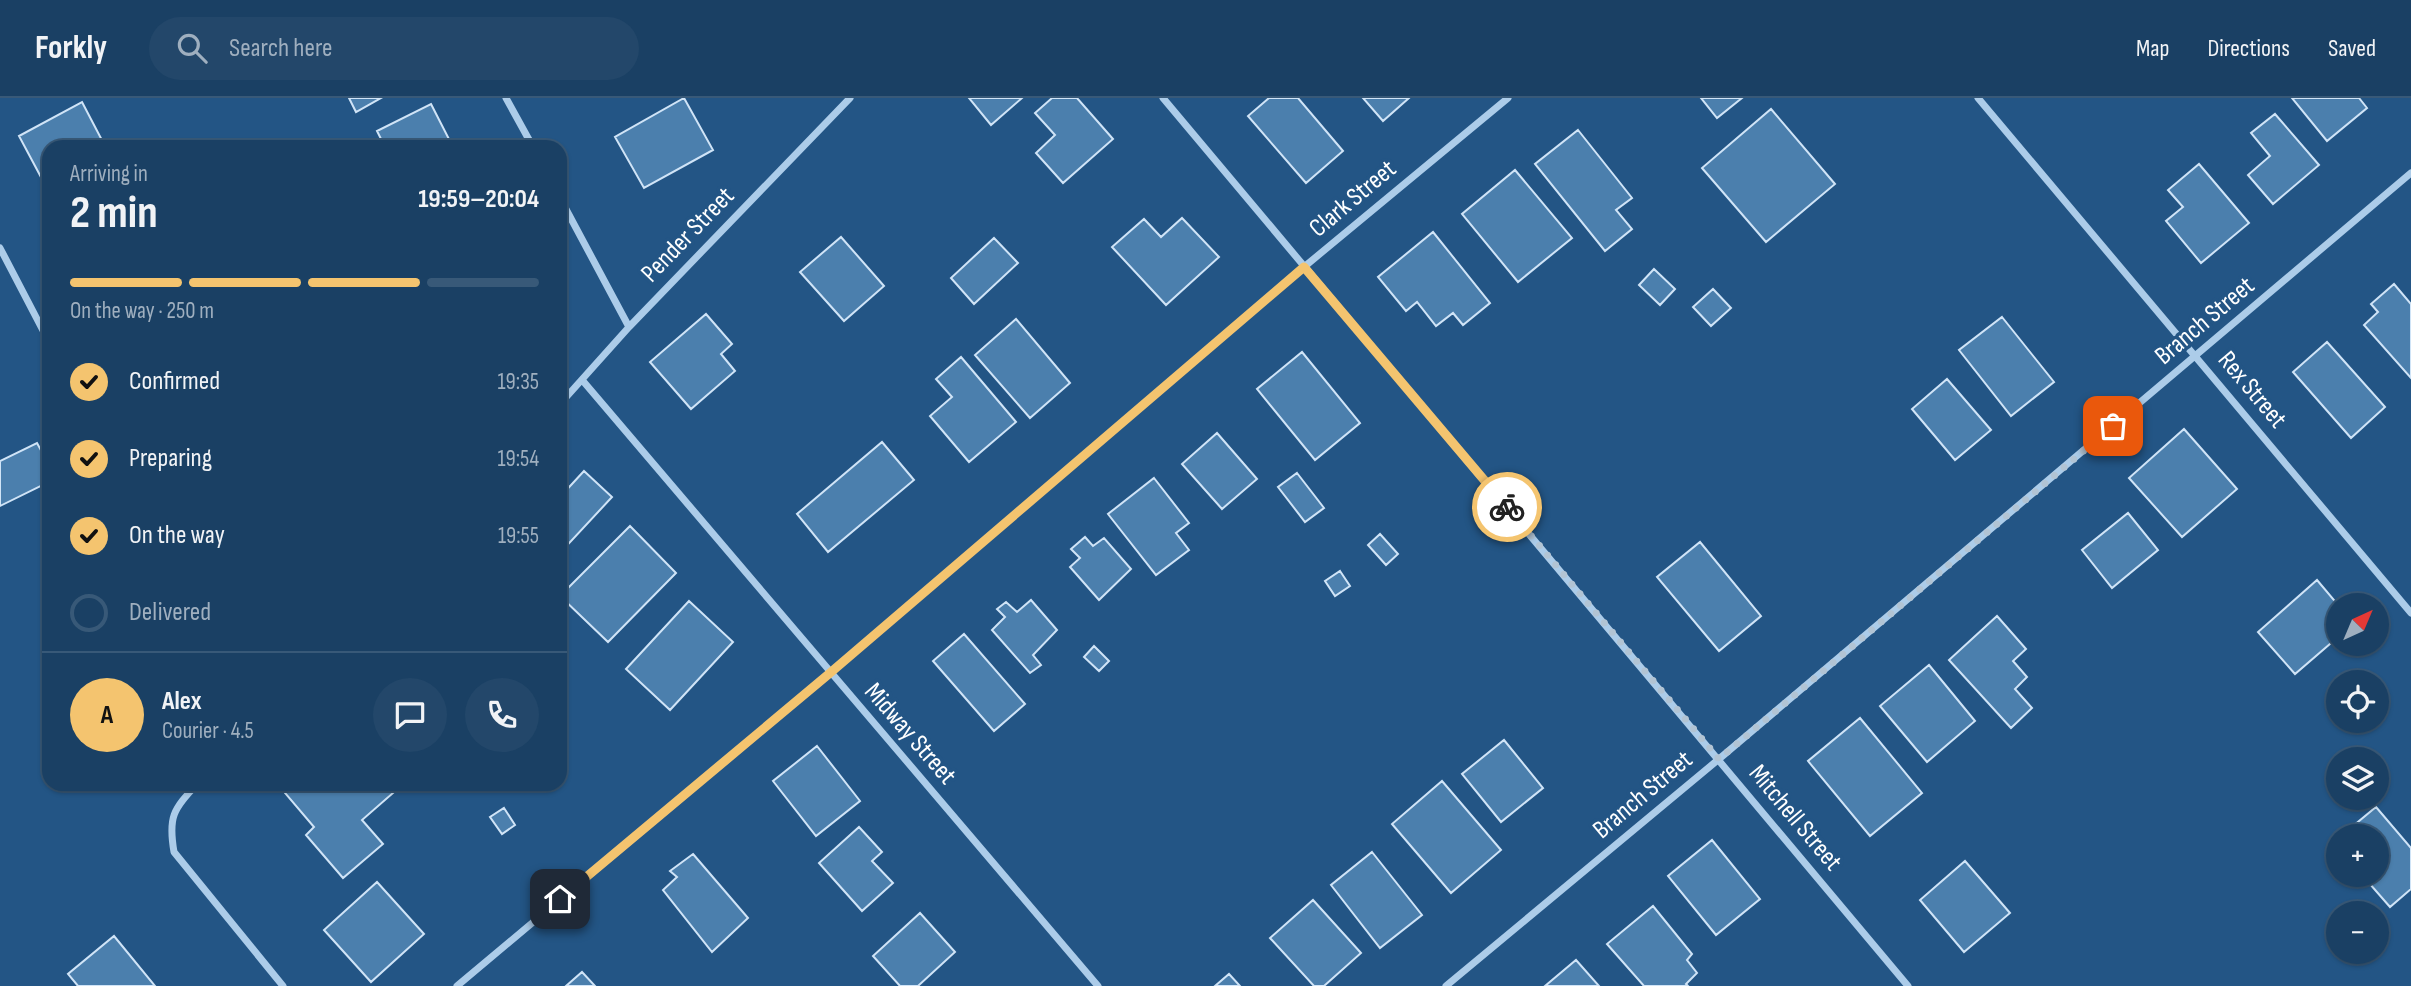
<!DOCTYPE html>
<html lang="en">
<head>
<meta charset="utf-8">
<style>
	body { margin:0; font-family:"Sofia Sans Condensed",sans-serif; background:#23476a; color:#f1f3f6; height:100vh; display:flex; flex-direction:column; font-size:26px; white-space:nowrap }
	* { box-sizing:border-box; margin:0 }
	p { font-size:23px; color:#9fafbf }
	.icon { flex:none; width:38px; height:38px; fill:none; stroke:currentColor; stroke-width:2; stroke-linecap:round; stroke-linejoin:round }
	.map { position:relative; flex:1; overflow:hidden }
	.details { position:absolute; left:42px; top:42px; width:525px; height:651px; display:flex; flex-direction:column; background:#1a4064; border-radius:21px; box-shadow:0 2px 5px #0004,0 0 0 2px #385978 }
	.details>* { flex:none }
	.needle { width:46px; rotate:44deg }
	.controls { position:absolute; left:2326px; top:495px; display:grid; gap:14px }
	.controls a { display:grid; place-items:center; width:63px; height:63px; border-radius:50%; background:#1a4064; box-shadow:0 2px 5px #0004,0 0 0 2px #385978; font-size:35px }
	.pin { position:absolute; display:grid; place-items:center; width:60px; height:60px; color:#fff; margin:-30px; border-radius:14px; box-shadow:0 4px 10px #0006 }
	.courier { position:absolute; display:grid; place-items:center; width:70px; height:70px; margin:-35px; border:5px solid #f4c46f; border-radius:50%; background:#fff; color:#222; box-shadow:0 2px 9px #0007 }
	.overview em { font-style:normal; font-weight:700 }
	.overview div { display:flex; flex-direction:column-reverse }
	.overview { display:flex; align-items:center; justify-content:space-between; height:119px; padding:0 28px }
	h1 { font-size:46px; font-weight:700; line-height:52px }
	.bar { display:grid; grid-template-columns:repeat(4,1fr); gap:10px 7px; align-content:center; height:84px; padding:0 28px }
	.bar i { height:9px; border-radius:5px; background:#385978 }
	.bar .active { background:#f4c46f }
	.bar p { grid-column:span 4 }
	.line { display:flex; align-items:center; gap:18px; padding:0 28px; border-top:2px solid #385978 }
	.line div { flex:1 }
	.round { display:grid; place-items:center; flex:none; width:74px; height:74px; border-radius:37px; background:#23476a }
	ol { padding:0 28px; list-style:none }
	li { display:flex; align-items:center; gap:21px; height:77px }
	li p { margin-inline-start:auto }
	li .icon { padding:7px; border-radius:50%; background:#f4c46f; color:#111; stroke-width:4 }
	li:last-child { color:#9fafbf }
	li i { width:38px; height:38px; border:4px solid #385978; border-radius:50% }
	header { display:flex; align-items:center; gap:42px; box-sizing:border-box; height:98px; padding:0 35px; background:#1a4064; border-bottom:2px solid #385978 }
	header strong { font-size:33px }
	nav { display:flex; gap:38px; margin-inline-start:auto; font-size:24px }
	.search { width:490px; height:63px; background:#23476a; display:flex; align-items:center; gap:18px; box-sizing:border-box; padding:0 24px; border-radius:38px; color:#9fafbf; font-size:26px }
	.map>svg:first-child { display:block }
	.building { fill:#4b7fad; stroke:#d0e4f7; stroke-width:2 }
	.lines { fill:none; stroke-linecap:round; stroke-linejoin:round }
	.street { stroke:#accce9; stroke-width:7 }
	.done { stroke:#b2c4d4; stroke-width:7; stroke-dasharray:0 12.6 }
	.route { stroke:#f4c46f; stroke-width:9 }
	.labels { text-anchor:middle; dominant-baseline:central; stroke-width:7; stroke-linejoin:round; paint-order:stroke }
	.street-label { font-size:26px; fill:#fff; stroke:#235585 }
</style>
</head>
<body>
<header>
<strong>Forkly</strong>
<div class="search"><svg class="icon" aria-label="search" viewBox="0 0 24 24"><circle cx="10" cy="10" r="6"/><path d="M15 15l6 6"/></svg>Search here</div>
<nav><a>Map</a><a>Directions</a><a>Saved</a></nav>
</header>
<div class="map">
<svg width="2411" height="888" viewBox="0 0 2411 888">
	<rect width="100%" height="100%" fill="#235585"/>
	<path class="building" d="M 349,0 L 381,0 L 356,14 Z
		M 684,0 L 713,52 L 644,90 L 615,39 Z
		M 969,0 L 1022,0 L 991,27 Z
		M 1052,0 L 1077,0 L 1113,41 L 1063,85 L 1036,55 L 1055,37 L 1035,15 Z
		M 1269,0 L 1298,0 L 1343,53 L 1306,85 L 1248,18 Z
		M 1363,0 L 1409,0 L 1383,23 Z
		M 1701,0 L 1742,0 L 1717,20 Z
		M 2292,0 L 2359,0 L 2367,10 L 2327,43 Z
		M 82,4 L 105,48 L 49,49 L 49,77 L 42,81 L 19,38 Z
		M 431,6 L 453,49 L 385,49 L 377,33 Z
		M 1771,11 L 1835,86 L 1766,144 L 1702,70 Z
		M 2275,16 L 2319,67 L 2273,106 L 2248,77 L 2270,58 L 2251,35 Z
		M 1578,32 L 1632,100 L 1616,112 L 1632,131 L 1605,153 L 1535,66 Z
		M 2199,66 L 2249,125 L 2201,165 L 2166,123 L 2183,109 L 2168,92 Z
		M 1515,72 L 1572,140 L 1518,184 L 1462,116 Z
		M 1182,120 L 1219,159 L 1166,207 L 1112,149 L 1144,121 L 1161,139 Z
		M 1433,134 L 1490,205 L 1463,227 L 1453,215 L 1436,228 L 1417,204 L 1406,213 L 1378,179 Z
		M 841,139 L 884,188 L 844,223 L 800,174 Z
		M 994,140 L 1018,165 L 974,206 L 951,180 Z
		M 1654,171 L 1675,191 L 1660,207 L 1639,187 Z
		M 2394,186 L 2411,206 L 2411,280 L 2364,227 L 2378,214 L 2371,206 Z
		M 1713,191 L 1731,210 L 1711,228 L 1693,209 Z
		M 706,216 L 732,246 L 721,256 L 735,273 L 691,311 L 650,264 Z
		M 2002,219 L 2054,284 L 2011,318 L 1959,252 Z
		M 1016,221 L 1070,285 L 1030,320 L 975,257 Z
		M 2327,244 L 2385,309 L 2351,340 L 2293,274 Z
		M 1302,254 L 1360,325 L 1315,362 L 1257,291 Z
		M 961,259 L 1016,324 L 969,364 L 930,318 L 952,299 L 936,281 Z
		M 1947,281 L 1991,332 L 1955,362 L 1912,311 Z
		M 2184,331 L 2237,391 L 2182,439 L 2129,380 Z
		M 1217,335 L 1257,381 L 1222,411 L 1182,366 Z
		M 882,344 L 914,382 L 828,454 L 797,416 Z
		M 37,345 L 49,367 L 49,384 L 0,408 L 0,363 Z
		M 584,373 L 612,399 L 560,455 L 560,399 Z
		M 1297,375 L 1324,410 L 1305,424 L 1278,389 Z
		M 1154,380 L 1189,425 L 1176,435 L 1189,452 L 1156,477 L 1108,416 Z
		M 2128,415 L 2158,452 L 2112,490 L 2082,452 Z
		M 630,428 L 676,475 L 608,544 L 560,498 Z
		M 1380,436 L 1398,456 L 1386,467 L 1368,447 Z
		M 1085,439 L 1093,448 L 1104,440 L 1131,471 L 1099,502 L 1070,469 L 1080,460 L 1071,451 Z
		M 1700,444 L 1761,518 L 1719,553 L 1657,479 Z
		M 1340,473 L 1350,488 L 1335,498 L 1325,483 Z
		M 2317,482 L 2339,508 L 2338,539 L 2295,576 L 2258,534 Z
		M 1031,502 L 1057,532 L 1033,557 L 1041,567 L 1030,575 L 992,532 L 1005,519 L 997,511 L 1006,504 L 1017,514 Z
		M 689,503 L 733,544 L 670,612 L 626,571 Z
		M 1997,518 L 2026,551 L 2013,563 L 2027,579 L 2015,591 L 2032,610 L 2011,630 L 1949,562 Z
		M 964,536 L 1025,606 L 994,633 L 933,563 Z
		M 1094,548 L 1109,563 L 1099,573 L 1084,559 Z
		M 1929,567 L 1975,623 L 1927,664 L 1880,608 Z
		M 1860,620 L 1922,695 L 1870,738 L 1808,663 Z
		M 1504,642 L 1543,690 L 1501,724 L 1462,676 Z
		M 817,648 L 860,703 L 816,738 L 773,683 Z
		M 1442,683 L 1501,752 L 1451,795 L 1392,726 Z
		M 296,686 L 399,686 L 401,688 L 362,722 L 383,746 L 343,780 L 306,737 L 314,729 L 285,695 Z
		M 2376,709 L 2411,750 L 2411,791 L 2390,809 L 2362,777 L 2376,777 L 2376,738 L 2341,738 Z
		M 504,710 L 515,727 L 502,736 L 490,719 Z
		M 859,729 L 882,754 L 872,763 L 893,785 L 862,813 L 819,765 Z
		M 1712,742 L 1760,801 L 1716,837 L 1668,778 Z
		M 1372,754 L 1422,817 L 1380,850 L 1331,787 Z
		M 693,756 L 748,820 L 712,854 L 663,792 L 677,779 L 670,773 Z
		M 1965,763 L 2010,815 L 1964,854 L 1920,802 Z
		M 377,784 L 424,836 L 371,884 L 324,832 Z
		M 1313,802 L 1361,855 L 1324,888 L 1314,888 L 1270,840 Z
		M 1653,808 L 1692,856 L 1687,862 L 1697,875 L 1686,886 L 1688,888 L 1644,888 L 1607,846 Z
		M 920,815 L 955,854 L 918,888 L 900,888 L 873,858 Z
		M 114,838 L 155,888 L 78,888 L 68,876 Z
		M 1576,862 L 1599,888 L 1545,888 Z
		M 582,874 L 595,888 L 566,888 Z
		M 1229,876 L 1240,888 L 1215,888 Z"/>
	<g class="lines">
		<path class="street" d="M 506,0 L 533,49
			M 1163,0 L 1908,888
			M 1978,0 L 2411,515
			M 560,100 L 629,229
			M 0,150 L 49,244
			M 583,283 L 1098,888
			M 560,306 L 629,229 L 850,0
			M 197,686 C 173,712 168,719 174,754 L 283,888
			M 457,888 L 830,575 L 1304,169 L 1508,0
			M 1446,888 L 1719,661 L 2411,75"/>
	</g>
	<g class="lines">
		<path class="done" d="M 1507,409 L 1719,661 L 2113,328"/>
		<path class="route" d="M 560,801 L 830,575 L 1304,169 L 1507,409"/>
	</g>
	<g class="labels">
		<g class="street-label">
			<text transform="translate(1353 101) rotate(-40)">Clark Street</text>
			<text transform="translate(688 137) rotate(-46)">Pender Street</text>
			<text transform="translate(2205 223) rotate(-40)">Branch Street</text>
			<text transform="translate(2252 292) rotate(50)">Rex Street</text>
			<text transform="translate(910 636) rotate(49)">Midway Street</text>
			<text transform="translate(1643 697) rotate(-40)">Branch Street</text>
			<text transform="translate(1795 720) rotate(50)">Mitchell Street</text>
		</g>
	</g>
</svg>
<div class="controls">
<a><svg class="needle" viewBox="-14 -14 28 28"><path d="M0-13l5 13h-10z" fill="#e53935"/><path d="M0 13l5-13h-10z" fill="#9fafbf"/></svg></a>
<a><svg class="icon" aria-label="locate" viewBox="0 0 24 24"><circle cx="12" cy="12" r="6"/><path d="M12 2v4M12 18v4M2 12h4M18 12h4"/></svg></a>
<a><svg class="icon" aria-label="layers" viewBox="0 0 24 24"><path d="M12 4l9 5-9 5-9-5zM3 14l9 5 9-5"/></svg></a>
<a>+</a>
<a>−</a>
</div>
<div class="pin" style="left:2113px;top:328px;background:#ea580c"><svg class="icon" aria-label="bag" viewBox="0 0 24 24"><path d="M5 8h14l-1 12H6zM9 8a3 3 0 0 1 6 0"/></svg></div>
<div class="pin" style="left:560px;top:801px;background:#1f2937"><svg class="icon" aria-label="home" viewBox="0 0 24 24"><path d="M3 11l9-7 9 7M6 9v11h12V9"/></svg></div>
<div class="courier" style="left:1507px;top:409px"><svg class="icon" aria-label="bike" viewBox="0 0 24 24"><circle cx="6" cy="16" r="4"/><circle cx="18" cy="16" r="4"/><path d="M6 16l4-8h5l3 8M10 8l3 8H6M13 5h3"/></svg></div>
<section class="details">
<div class="overview"><div><h1>2 min</h1><p>Arriving in</p></div><em>19:59–20:04</em></div>
<div class="bar"><i class="active"></i><i class="active"></i><i class="active"></i><i></i><p>On the way · 250 m</p></div>
<ol>
<li><svg class="icon" aria-label="check" viewBox="0 0 24 24"><path d="M5 12l5 5 9-10"/></svg>Confirmed<p>19:35</p></li>
<li><svg class="icon" aria-label="check" viewBox="0 0 24 24"><path d="M5 12l5 5 9-10"/></svg>Preparing<p>19:54</p></li>
<li><svg class="icon" aria-label="check" viewBox="0 0 24 24"><path d="M5 12l5 5 9-10"/></svg>On the way<p>19:55</p></li>
<li><i></i>Delivered</li>
</ol>
<div class="line" style="height:126px"><b class="round" style="background:#f4c46f;color:#111">A</b><div><b>Alex</b><p>Courier · 4.5</p></div><a class="round"><svg class="icon" aria-label="chat" viewBox="0 0 24 24"><path d="M4 5h16v11H9l-5 4z"/></svg></a><a class="round"><svg class="icon" aria-label="phone" viewBox="0 0 24 24"><path d="M5 4h4l2 5-3 2q2 4 5 5l2-3 5 2v4C11 20 4 13 5 4z"/></svg></a></div>
</section>
</div>
</body>
</html>
